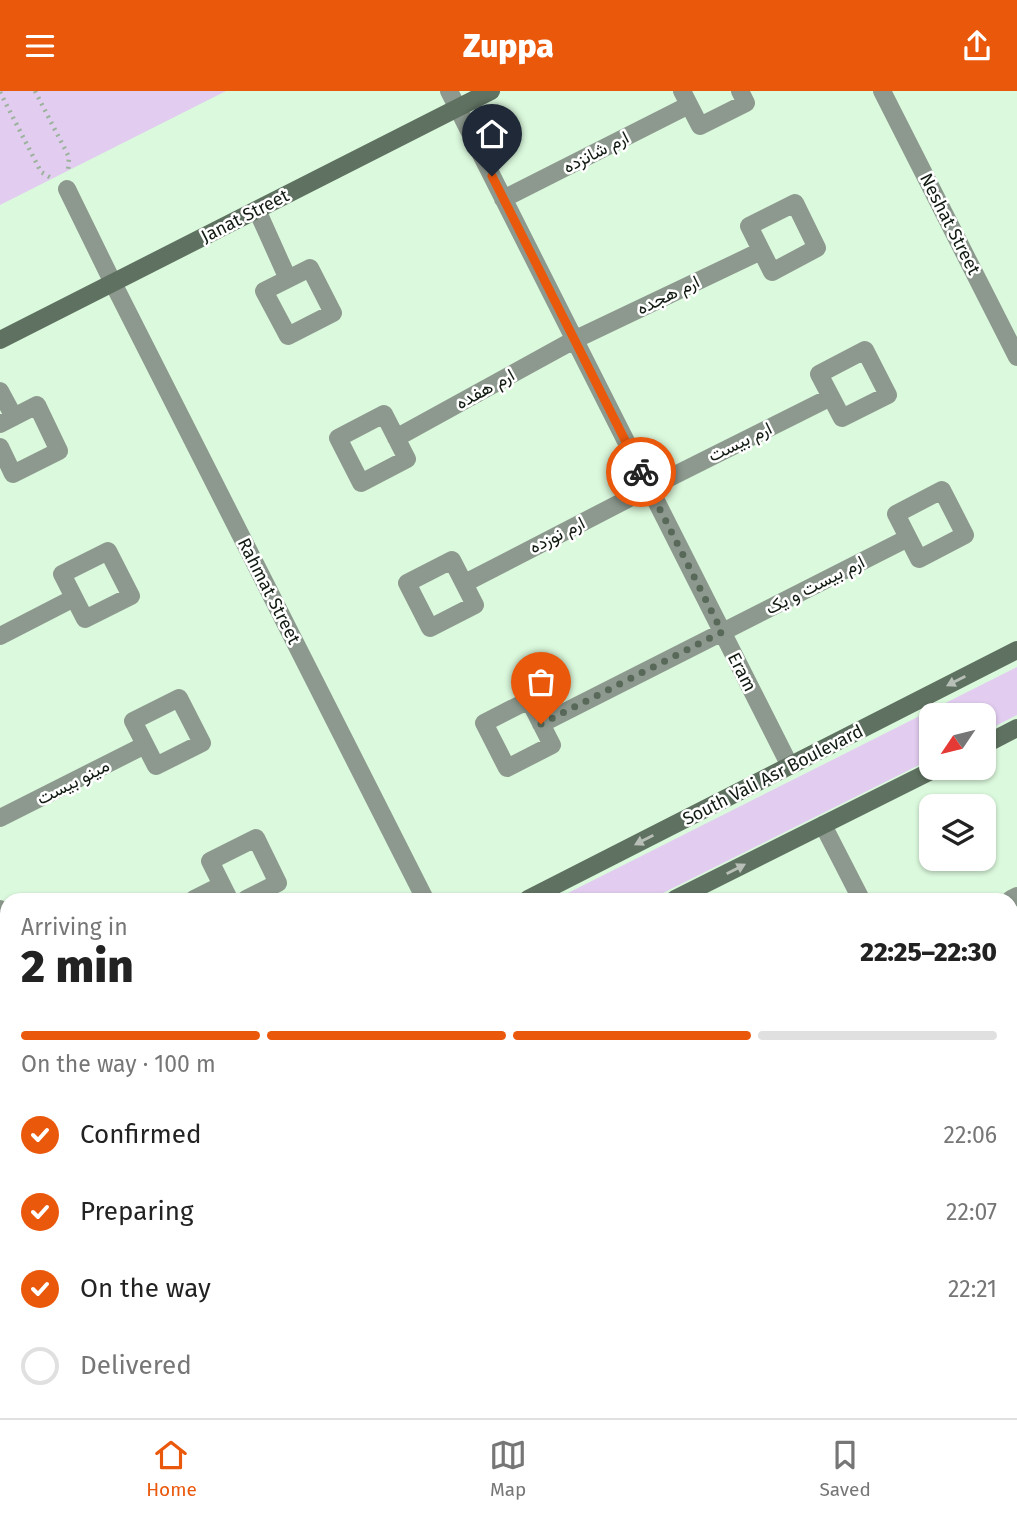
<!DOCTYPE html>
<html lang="en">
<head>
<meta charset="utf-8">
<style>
	body { margin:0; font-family:"Fira Sans",Vazirmatn,sans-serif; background:#f6f6f6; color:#222; height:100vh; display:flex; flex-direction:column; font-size:26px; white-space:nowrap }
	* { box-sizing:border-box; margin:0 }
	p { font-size:23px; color:#767676 }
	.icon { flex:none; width:38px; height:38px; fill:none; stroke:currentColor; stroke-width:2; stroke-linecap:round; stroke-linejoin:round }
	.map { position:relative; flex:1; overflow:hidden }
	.sheet { position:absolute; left:0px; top:802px; width:1018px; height:527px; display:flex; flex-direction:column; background:#fff; border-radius:21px 21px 0 0; box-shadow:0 2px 5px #0004 }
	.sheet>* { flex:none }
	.needle { width:46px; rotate:235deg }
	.controls { position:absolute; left:919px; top:612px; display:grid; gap:14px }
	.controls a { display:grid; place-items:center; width:77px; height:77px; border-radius:14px; background:#fff; box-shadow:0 2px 5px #0004; font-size:35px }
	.pin { position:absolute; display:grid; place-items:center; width:60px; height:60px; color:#fff; margin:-72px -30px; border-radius:50% 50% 50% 0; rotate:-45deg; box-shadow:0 0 7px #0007 }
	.pin .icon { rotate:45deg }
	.courier { position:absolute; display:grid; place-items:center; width:70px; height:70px; margin:-35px; border:5px solid #ea580c; border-radius:50%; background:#fff; color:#222; box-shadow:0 2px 9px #0007 }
	.overview em { font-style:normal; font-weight:800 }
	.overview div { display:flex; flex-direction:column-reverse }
	.overview { display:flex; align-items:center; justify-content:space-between; height:119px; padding:0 21px }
	h1 { font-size:46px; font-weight:800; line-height:52px }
	.bar { display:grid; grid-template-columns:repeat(4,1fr); gap:10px 7px; align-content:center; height:84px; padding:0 21px }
	.bar i { height:9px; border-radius:5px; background:#e0e0e0 }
	.bar .on { background:#ea580c }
	.bar p { grid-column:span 4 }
	ol { padding:0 21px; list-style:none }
	li { display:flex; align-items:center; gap:21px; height:77px }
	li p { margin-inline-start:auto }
	li .icon { padding:7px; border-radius:50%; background:#ea580c; color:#fff; stroke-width:4 }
	li:last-child { color:#767676 }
	li i { width:38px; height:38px; border:4px solid #e0e0e0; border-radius:50% }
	header { display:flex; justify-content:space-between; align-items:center; height:91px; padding:0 21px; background:#ea580c; color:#fff; font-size:32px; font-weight:800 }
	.tabs { display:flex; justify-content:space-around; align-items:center; height:98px; border-top:2px solid #e0e0e0; background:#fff; font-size:19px; color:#767676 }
	.tabs a { display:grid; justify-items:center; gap:4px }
	.tabs .on { color:#ea580c }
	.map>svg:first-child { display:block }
	.green { fill:#e2cdf0 }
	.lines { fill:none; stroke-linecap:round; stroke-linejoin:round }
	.path { stroke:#9bb29c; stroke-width:4.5; stroke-dasharray:2 5; stroke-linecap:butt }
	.lane { stroke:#8d998e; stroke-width:10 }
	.street { stroke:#8d998e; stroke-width:18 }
	.secondary { stroke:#5f7160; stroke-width:18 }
	.oneway { fill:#b7bfb7 }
	.done { stroke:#586959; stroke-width:7; stroke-dasharray:0 12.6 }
	.route { stroke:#ea580c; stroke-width:9 }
	.labels { text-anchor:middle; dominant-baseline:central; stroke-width:5; stroke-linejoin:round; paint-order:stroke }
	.street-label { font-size:18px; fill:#111b12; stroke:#fff }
</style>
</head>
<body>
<header><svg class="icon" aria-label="menu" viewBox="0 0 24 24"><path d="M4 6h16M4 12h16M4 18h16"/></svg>Zuppa<svg class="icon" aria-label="share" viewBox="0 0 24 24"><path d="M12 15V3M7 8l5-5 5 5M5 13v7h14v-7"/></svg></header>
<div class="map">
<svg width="1017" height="1327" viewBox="0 0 1017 1327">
	<rect width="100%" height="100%" fill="#dbf9dd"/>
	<path class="green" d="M 0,0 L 226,0 L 0,114 Z
		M 1017,576 L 1017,624 L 984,641 L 984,625 L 931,625 L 931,668 L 651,808 L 556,808 Z
		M 7,1085 L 7,1133 L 0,1136 L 0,1088 Z"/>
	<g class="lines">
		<path class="path" d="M 35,0 L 69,66 L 68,81
			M 0,1 L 41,81 L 53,88"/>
		<path class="lane" d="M 0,1049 L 7,1045
			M 0,1184 L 7,1189"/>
		<path class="street" d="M 449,0 L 790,675
			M 682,0 L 700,35 L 746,12 L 740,0
			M 882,0 L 1017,266
			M 67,98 L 113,192 L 425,808
			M 503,108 L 689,14
			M 795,112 L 817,157 L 772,181 L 749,135 Z
			M 257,119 L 288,188
			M 310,177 L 333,222 L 288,245 L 264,200 Z
			M 865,259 L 888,304 L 842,327 L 819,283 Z
			M 0,300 L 14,326
			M 384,323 L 407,368 L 361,392 L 338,347 Z
			M 0,333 L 37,314 L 59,360 L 13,383 L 0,356
			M 396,347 L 574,249 L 761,160
			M 942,399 L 965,444 L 919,468 L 896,423 Z
			M 108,460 L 131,505 L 85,528 L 62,483 Z
			M 452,469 L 475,514 L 430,537 L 407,492 Z
			M 465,492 L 649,397 L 831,306
			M 0,545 L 74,507
			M 179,607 L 202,652 L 156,675 L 133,630 Z
			M 529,609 L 552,654 L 507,677 L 484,632 Z
			M 541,633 L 908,447
			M 0,727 L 145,654
			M 823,734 L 861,808
			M 194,808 L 222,794
			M 229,808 L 210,770 L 256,747 L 278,792 L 246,808
			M 1011,808 L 1017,805
			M 0,818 L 7,832
			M 0,907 L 7,903
			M 1012,987 L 1017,984
			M 1012,1106 L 1017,1117
			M 1012,1170 L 1017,1167
			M 0,1291 L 7,1288
			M 26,1321 L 29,1327
			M 254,1321 L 257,1327
			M 683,1321 L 686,1327
			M 342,1327 L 353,1321"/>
		<path class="secondary" d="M 0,249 L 491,0
			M 984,654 L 1017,637
			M 528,808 L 1017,559
			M 675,808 L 937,677
			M 0,1076 L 7,1072
			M 0,1150 L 7,1147"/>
	</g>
	<defs><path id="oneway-solid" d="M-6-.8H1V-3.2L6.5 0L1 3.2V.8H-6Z" transform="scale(1.75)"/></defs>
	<g class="oneway">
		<use href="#oneway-solid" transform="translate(956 590) rotate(153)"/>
		<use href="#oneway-solid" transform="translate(644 749) rotate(153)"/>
		<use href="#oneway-solid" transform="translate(736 778) rotate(-27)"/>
	</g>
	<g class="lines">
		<path class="done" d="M 541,633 L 722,541 L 641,381"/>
		<path class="route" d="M 492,85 L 641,381"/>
	</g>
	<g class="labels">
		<g class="street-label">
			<text transform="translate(596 61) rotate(-27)">ارم شانزده</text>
			<text transform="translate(245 125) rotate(-27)">Janat Street</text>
			<text transform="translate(950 133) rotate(63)">Neshat Street</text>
			<text transform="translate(668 204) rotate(-26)">ارم هجده</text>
			<text transform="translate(485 298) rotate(-29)">ارم هفده</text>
			<text transform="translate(740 351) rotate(-26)">ارم بیست</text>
			<text transform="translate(557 444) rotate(-27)">ارم نوزده</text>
			<text transform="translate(815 494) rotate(-27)">ارم بیست و یک</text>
			<text transform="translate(269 500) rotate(63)">Rahmat Street</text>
			<text transform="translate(742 581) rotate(63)">Eram</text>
			<text transform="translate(773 684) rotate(-27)">South Vali Asr Boulevard</text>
			<text transform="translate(73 691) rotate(-27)">مینو بیست</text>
		</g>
	</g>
</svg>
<div class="controls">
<a><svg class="needle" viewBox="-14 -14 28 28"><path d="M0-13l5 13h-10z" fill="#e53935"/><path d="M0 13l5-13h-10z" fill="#767676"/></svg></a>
<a><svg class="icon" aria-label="layers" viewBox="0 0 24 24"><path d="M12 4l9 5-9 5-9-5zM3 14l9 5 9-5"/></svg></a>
</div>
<div class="pin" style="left:541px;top:633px;background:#ea580c"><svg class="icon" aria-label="bag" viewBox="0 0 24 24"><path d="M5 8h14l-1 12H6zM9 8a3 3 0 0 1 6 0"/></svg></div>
<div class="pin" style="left:492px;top:85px;background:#1f2937"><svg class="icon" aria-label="home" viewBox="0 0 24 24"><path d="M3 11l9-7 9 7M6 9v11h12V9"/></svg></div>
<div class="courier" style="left:641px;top:381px"><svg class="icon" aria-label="bike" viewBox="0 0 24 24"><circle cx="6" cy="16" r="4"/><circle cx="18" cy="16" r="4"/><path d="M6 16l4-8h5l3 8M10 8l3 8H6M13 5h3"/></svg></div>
<section class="sheet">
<div class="overview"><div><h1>2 min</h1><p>Arriving in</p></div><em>22:25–22:30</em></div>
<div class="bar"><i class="on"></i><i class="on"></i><i class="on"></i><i></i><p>On the way · 100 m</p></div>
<ol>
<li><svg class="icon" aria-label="check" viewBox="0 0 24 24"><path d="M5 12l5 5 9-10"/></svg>Confirmed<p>22:06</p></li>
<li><svg class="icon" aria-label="check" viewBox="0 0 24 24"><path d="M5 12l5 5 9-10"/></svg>Preparing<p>22:07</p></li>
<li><svg class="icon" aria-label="check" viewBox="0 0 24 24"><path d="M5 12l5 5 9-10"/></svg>On the way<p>22:21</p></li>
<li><i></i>Delivered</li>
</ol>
</section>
</div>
<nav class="tabs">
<a class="on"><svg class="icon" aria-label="home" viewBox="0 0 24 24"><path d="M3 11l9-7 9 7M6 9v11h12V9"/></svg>Home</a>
<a><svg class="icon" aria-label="map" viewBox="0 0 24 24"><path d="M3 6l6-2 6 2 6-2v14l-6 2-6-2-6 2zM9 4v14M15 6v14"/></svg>Map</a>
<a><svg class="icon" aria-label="saved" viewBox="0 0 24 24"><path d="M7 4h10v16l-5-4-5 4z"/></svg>Saved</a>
</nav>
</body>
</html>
